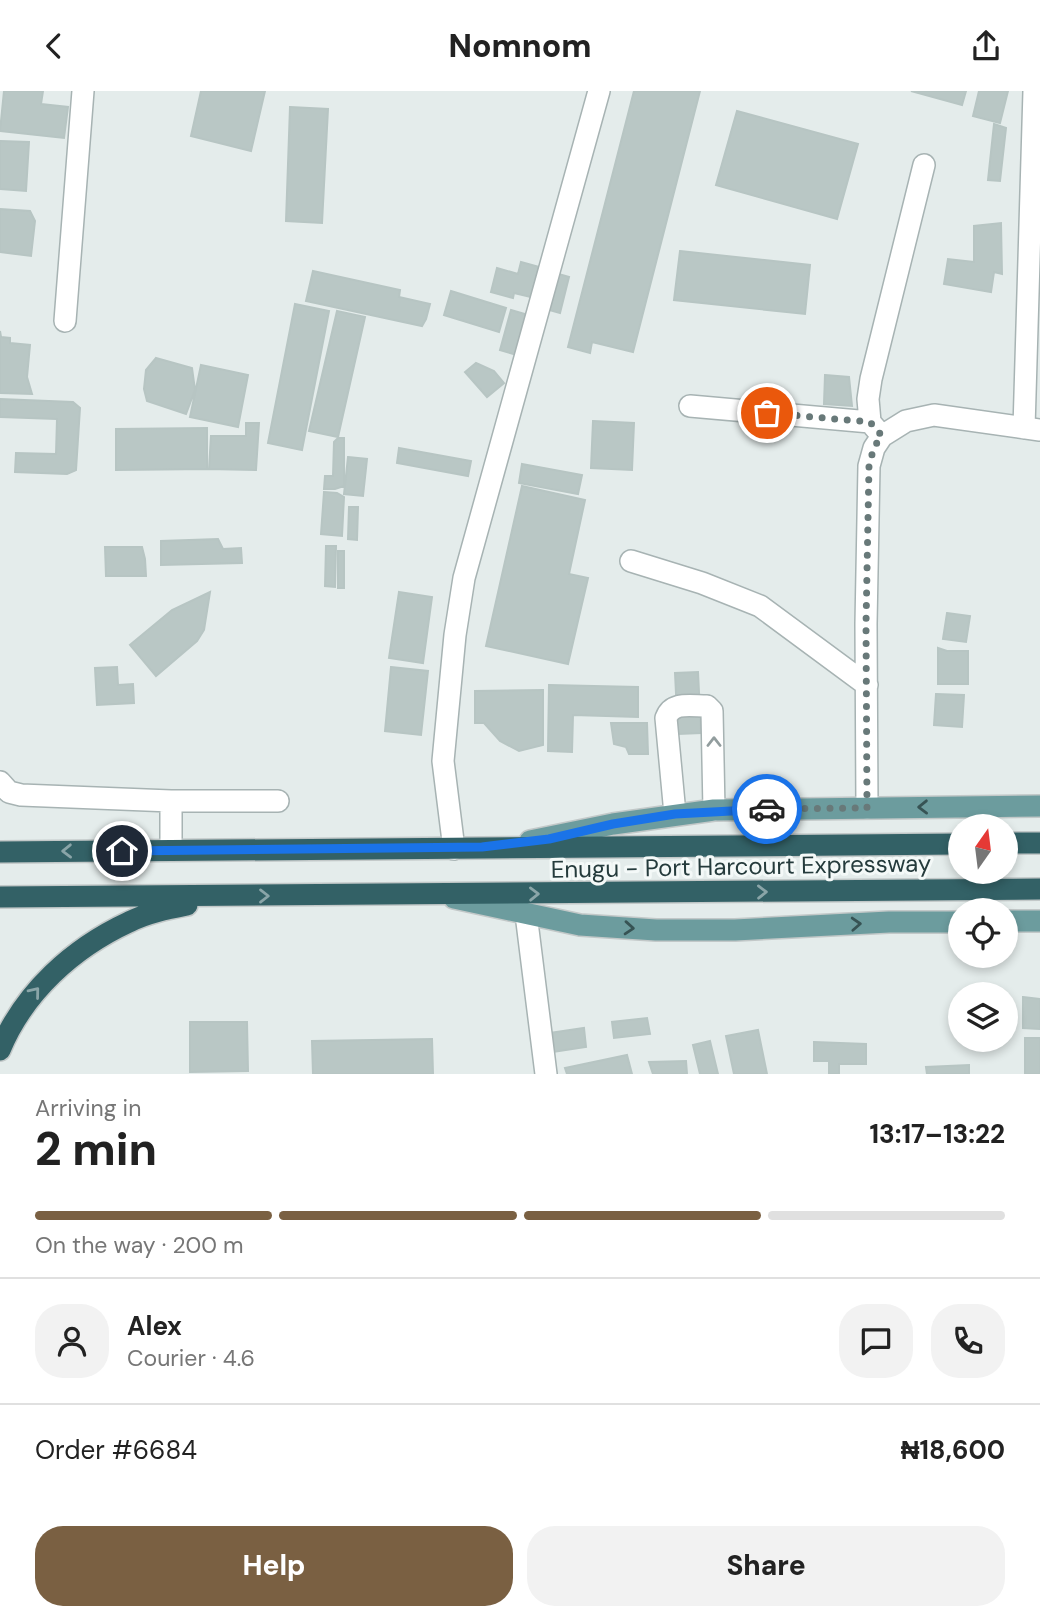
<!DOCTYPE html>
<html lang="en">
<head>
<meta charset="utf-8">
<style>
	body { margin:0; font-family:"DM Sans",sans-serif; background:#f2f2f2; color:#222; height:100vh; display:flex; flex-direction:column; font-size:26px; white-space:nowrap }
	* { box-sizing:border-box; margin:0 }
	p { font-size:23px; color:#767676 }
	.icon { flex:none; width:38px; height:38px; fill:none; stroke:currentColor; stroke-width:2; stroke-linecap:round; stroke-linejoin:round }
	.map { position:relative; height:983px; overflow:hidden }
	.details { display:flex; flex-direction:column; background:#fff; flex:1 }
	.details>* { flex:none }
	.needle { width:46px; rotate:14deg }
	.tools { position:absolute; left:948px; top:723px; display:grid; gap:14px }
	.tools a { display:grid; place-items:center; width:70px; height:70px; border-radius:50%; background:#fff; box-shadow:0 4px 10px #0003; font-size:35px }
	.pin { position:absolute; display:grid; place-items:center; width:60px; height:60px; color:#fff; margin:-30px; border:4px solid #fff; border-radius:50%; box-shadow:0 2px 7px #0007 }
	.courier { position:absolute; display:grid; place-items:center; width:70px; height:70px; margin:-35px; border:5px solid #1a73e8; border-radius:50%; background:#fff; color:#222; box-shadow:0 2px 9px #0007 }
	.overview em { font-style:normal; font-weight:800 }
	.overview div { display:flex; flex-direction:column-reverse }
	.overview { display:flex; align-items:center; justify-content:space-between; height:119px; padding:0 35px }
	h1 { font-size:46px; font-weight:800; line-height:52px }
	.bar { display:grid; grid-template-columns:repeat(4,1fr); gap:10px 7px; align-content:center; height:84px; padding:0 35px }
	.bar i { height:9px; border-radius:5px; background:#e0e0e0 }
	.bar .on { background:#7a6042 }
	.bar p { grid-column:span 4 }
	.line { display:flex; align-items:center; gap:18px; padding:0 35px; border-top:2px solid #e0e0e0 }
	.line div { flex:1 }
	.round { display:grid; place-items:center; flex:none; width:74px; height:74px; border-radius:28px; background:#f2f2f2 }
	.cta { display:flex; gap:14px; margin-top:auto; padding:14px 35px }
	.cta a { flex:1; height:80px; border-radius:28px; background:#7a6042; color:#fff; font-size:28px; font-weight:800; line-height:80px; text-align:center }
	.cta a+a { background:#f2f2f2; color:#222 }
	header { display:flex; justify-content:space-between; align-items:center; height:91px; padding:0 35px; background:#fff; font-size:32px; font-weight:800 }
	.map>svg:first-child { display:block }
	.building { fill:#b9c7c5; stroke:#b7c5c3; stroke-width:2 }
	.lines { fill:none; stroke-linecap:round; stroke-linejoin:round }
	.minor-casing { stroke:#a7b3b3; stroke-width:24 }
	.major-casing { stroke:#c2c8c8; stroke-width:24 }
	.highway-casing { stroke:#c2c8c8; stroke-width:24 }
	.minor { stroke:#fff; stroke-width:21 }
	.major { stroke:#6c9c9e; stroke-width:21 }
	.highway { stroke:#336166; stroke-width:21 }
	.oneway { stroke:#929d9e }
	.oneway2 { stroke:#375354 }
	.oneway3 { stroke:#8aa5a8 }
	.done { stroke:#687979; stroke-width:7; stroke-dasharray:0 12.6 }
	.route { stroke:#1a73e8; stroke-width:9 }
	.labels { text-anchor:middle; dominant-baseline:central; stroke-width:6; stroke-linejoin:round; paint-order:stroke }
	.street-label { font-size:24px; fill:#253b3c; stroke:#f4f9f8 }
</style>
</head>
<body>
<header><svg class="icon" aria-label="back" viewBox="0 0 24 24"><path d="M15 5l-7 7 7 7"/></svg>Nomnom<svg class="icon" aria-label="share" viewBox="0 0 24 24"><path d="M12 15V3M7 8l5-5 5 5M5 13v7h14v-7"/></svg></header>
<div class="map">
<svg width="1040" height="983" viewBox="0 0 1040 983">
	<rect width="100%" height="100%" fill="#e4eceb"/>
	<path class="building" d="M 4,0 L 43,0 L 41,13 L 68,16 L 64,47 L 0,40 Z
		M 201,0 L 265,0 L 251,60 L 191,45 Z
		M 634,0 L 700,0 L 633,261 L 592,251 L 590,262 L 568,256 Z
		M 911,0 L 966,0 L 962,14 Z
		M 979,0 L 1008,0 L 1000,32 L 973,25 Z
		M 290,16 L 328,18 L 322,132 L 286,130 Z
		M 737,20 L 858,53 L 837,128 L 716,94 Z
		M 994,33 L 1006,37 L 1000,90 L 988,89 Z
		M 0,50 L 29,51 L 26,100 L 0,98 Z
		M 0,118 L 30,120 L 35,130 L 31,165 L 0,161 Z
		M 1001,132 L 1002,183 L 994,181 L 991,201 L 944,193 L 948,168 L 974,171 L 974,135 Z
		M 680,160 L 810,174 L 805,223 L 674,209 Z
		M 521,171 L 539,176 L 531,206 L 514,202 L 513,207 L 491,201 L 497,177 L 518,183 Z
		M 313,180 L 400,199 L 399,206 L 430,213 L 426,228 L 422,235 L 306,210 Z
		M 555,182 L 569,186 L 560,222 L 546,218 Z
		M 451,200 L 506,217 L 499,241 L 444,224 Z
		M 295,213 L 329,220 L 302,359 L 268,352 Z
		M 511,219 L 528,224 L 517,264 L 500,259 Z
		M 337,220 L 365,226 L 338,346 L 309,340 Z
		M 0,240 L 1,246 L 10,247 L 10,252 L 30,254 L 27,286 L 32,303 L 0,302 Z
		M 156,267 L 192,277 L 195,299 L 186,323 L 147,310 L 144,298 L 146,279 Z
		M 476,272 L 494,280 L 504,292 L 487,306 L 465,281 Z
		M 201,274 L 248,284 L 238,336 L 190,326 Z
		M 825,284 L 849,286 L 852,315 L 824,313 Z
		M 0,308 L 73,311 L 80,317 L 76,379 L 67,383 L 15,381 L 16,362 L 56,363 L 57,328 L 0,326 Z
		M 593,330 L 634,332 L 632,379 L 591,377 Z
		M 246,332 L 259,332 L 256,379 L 209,378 L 211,345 L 246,345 Z
		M 207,337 L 207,378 L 116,379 L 116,338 Z
		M 338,347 L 344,347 L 344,395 L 335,398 L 324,398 L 325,385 L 333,385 L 334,351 Z
		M 399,357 L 471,370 L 468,385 L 397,372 Z
		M 348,366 L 367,368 L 363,405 L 344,403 Z
		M 522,373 L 582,384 L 578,403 L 519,392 Z
		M 522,395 L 585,409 L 569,483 L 588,487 L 568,573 L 486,555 Z
		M 324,401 L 337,402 L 344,406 L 342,445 L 321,443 Z
		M 349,416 L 358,416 L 357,449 L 348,448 Z
		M 218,448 L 223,458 L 241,457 L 242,472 L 161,474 L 161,450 Z
		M 326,455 L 336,455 L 335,496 L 325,495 Z
		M 105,456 L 142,456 L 145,468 L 146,485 L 106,485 Z
		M 338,460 L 344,460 L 344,497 L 338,497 Z
		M 210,501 L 204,539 L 197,550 L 156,585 L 130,554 L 172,519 Z
		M 399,501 L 432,506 L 423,572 L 389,567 Z
		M 947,522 L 970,525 L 966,551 L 943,548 Z
		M 938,557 L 947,560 L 968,560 L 968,593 L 938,593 Z
		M 117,576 L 118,594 L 133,593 L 134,612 L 97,614 L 95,577 Z
		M 391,576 L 428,580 L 421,644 L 385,640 Z
		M 698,581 L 701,642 L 678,643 L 675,582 Z
		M 549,594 L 638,596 L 638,626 L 573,624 L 572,661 L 548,660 Z
		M 543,599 L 543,654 L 519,660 L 500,650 L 484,632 L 475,632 L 475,600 Z
		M 936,603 L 964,604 L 962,636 L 934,634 Z
		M 611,632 L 647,632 L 648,663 L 629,663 L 626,656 L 614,653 Z
		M 1023,906 L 1040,908 L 1040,938 L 1023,937 Z
		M 647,927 L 650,943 L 614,947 L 612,931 Z
		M 190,931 L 247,931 L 248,980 L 190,981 Z
		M 584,937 L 586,956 L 552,961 L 549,942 Z
		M 758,939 L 767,983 L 734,983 L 726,945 Z
		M 1025,947 L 1040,947 L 1040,983 L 1025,983 Z
		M 432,948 L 433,983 L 313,983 L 312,950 Z
		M 710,950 L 718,983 L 700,983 L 693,954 Z
		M 814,951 L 866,953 L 866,973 L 839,973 L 839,983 L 829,983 L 829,970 L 814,970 Z
		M 627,964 L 632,983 L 567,983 L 565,977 Z
		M 686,970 L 687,983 L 653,983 L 649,971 Z
		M 969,974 L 969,983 L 927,983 L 926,976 Z"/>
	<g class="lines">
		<defs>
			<path id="minor" d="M 65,230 L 83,0
				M 690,315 L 870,331
				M 1024,337 L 1034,0
				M 882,345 L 870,331 L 868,308 L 871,288 L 924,74
				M 631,470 L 702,492 L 760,515 L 867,594
				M 0,691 L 9,701 L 21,704 L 171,710 L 171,759
				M 171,710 L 278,710
				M 867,717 L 866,533 L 869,375 L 874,357 L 882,345 L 906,330 L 934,324 L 1040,339
				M 675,723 L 666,627 C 672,610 691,615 707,615 L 712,620 L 714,719
				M 454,758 L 443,670 L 455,544 L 464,487 L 599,0
				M 526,823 L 546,983"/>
			<path id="major" d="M 530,750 L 613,733 L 714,719 L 1040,715
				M 454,807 L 580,834 L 656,839 L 735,839 L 889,831 L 961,831
				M 1006,830 L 1040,830"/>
			<path id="highway" d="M 1006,752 L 1040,752
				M 0,761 L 961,753
				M 0,806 L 1040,798
				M 0,959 C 24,901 73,857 129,831 C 147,822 167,818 187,814"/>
		</defs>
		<use href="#minor" class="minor-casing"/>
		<use href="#major" class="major-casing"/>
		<use href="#highway" class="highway-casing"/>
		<use href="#minor" class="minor"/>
		<use href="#major" class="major"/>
		<use href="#highway" class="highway"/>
	</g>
	<defs><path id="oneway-chevron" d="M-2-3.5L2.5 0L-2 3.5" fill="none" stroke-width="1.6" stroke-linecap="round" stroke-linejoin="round" transform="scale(1.75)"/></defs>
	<use class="oneway" href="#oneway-chevron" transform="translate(714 651) rotate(-90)"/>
	<g class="oneway2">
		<use href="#oneway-chevron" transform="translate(923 716) rotate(179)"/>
		<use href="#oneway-chevron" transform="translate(856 833) rotate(-3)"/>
		<use href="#oneway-chevron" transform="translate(629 837) rotate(4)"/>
	</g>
	<g class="oneway3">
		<use href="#oneway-chevron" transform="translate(67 760) rotate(179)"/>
		<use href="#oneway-chevron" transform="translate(762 801) rotate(-1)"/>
		<use href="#oneway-chevron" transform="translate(534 803) rotate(-1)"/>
		<use href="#oneway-chevron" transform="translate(264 805)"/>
		<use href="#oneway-chevron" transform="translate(35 901) rotate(-51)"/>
	</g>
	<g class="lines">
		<path class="done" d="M 767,718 L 867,717 L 866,533 L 869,375 L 874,356 L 882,345 L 870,331 L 767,322"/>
		<path class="route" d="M 122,760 L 482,756 L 549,748 L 613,733 L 675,723 L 767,718"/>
	</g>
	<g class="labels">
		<g class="street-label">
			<text transform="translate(741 775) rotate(-1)">Enugu - Port Harcourt Expressway</text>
		</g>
	</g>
</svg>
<div class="tools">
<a><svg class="needle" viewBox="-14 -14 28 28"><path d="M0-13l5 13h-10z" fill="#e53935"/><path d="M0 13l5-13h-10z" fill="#767676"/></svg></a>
<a><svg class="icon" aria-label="locate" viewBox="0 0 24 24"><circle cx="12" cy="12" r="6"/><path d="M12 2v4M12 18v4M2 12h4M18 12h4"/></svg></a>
<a><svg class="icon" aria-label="layers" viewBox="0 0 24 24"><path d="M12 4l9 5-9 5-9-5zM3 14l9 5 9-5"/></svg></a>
</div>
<div class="pin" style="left:767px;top:322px;background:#ea580c"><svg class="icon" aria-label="bag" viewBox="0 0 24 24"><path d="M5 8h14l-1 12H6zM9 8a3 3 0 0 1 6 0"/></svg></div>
<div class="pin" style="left:122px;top:760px;background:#1f2937"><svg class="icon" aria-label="home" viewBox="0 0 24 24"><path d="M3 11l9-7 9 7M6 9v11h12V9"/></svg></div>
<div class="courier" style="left:767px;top:718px"><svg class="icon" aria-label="car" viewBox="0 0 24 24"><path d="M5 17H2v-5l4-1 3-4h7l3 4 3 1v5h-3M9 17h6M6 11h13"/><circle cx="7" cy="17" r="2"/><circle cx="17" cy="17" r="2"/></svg></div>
</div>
<section class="details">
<div class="overview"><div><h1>2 min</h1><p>Arriving in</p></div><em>13:17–13:22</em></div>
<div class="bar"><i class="on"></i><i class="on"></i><i class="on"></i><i></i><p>On the way · 200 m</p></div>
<div class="line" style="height:126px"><a class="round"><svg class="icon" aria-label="person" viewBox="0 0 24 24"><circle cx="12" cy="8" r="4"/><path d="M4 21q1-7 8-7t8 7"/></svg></a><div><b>Alex</b><p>Courier · 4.6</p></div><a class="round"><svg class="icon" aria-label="chat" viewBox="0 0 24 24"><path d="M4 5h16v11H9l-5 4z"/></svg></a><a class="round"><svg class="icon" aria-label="phone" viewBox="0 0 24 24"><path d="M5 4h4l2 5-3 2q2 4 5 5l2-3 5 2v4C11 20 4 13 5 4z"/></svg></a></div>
<div class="line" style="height:91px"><div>Order #6684</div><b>₦18,600</b></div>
<div class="cta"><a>Help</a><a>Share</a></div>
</section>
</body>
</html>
